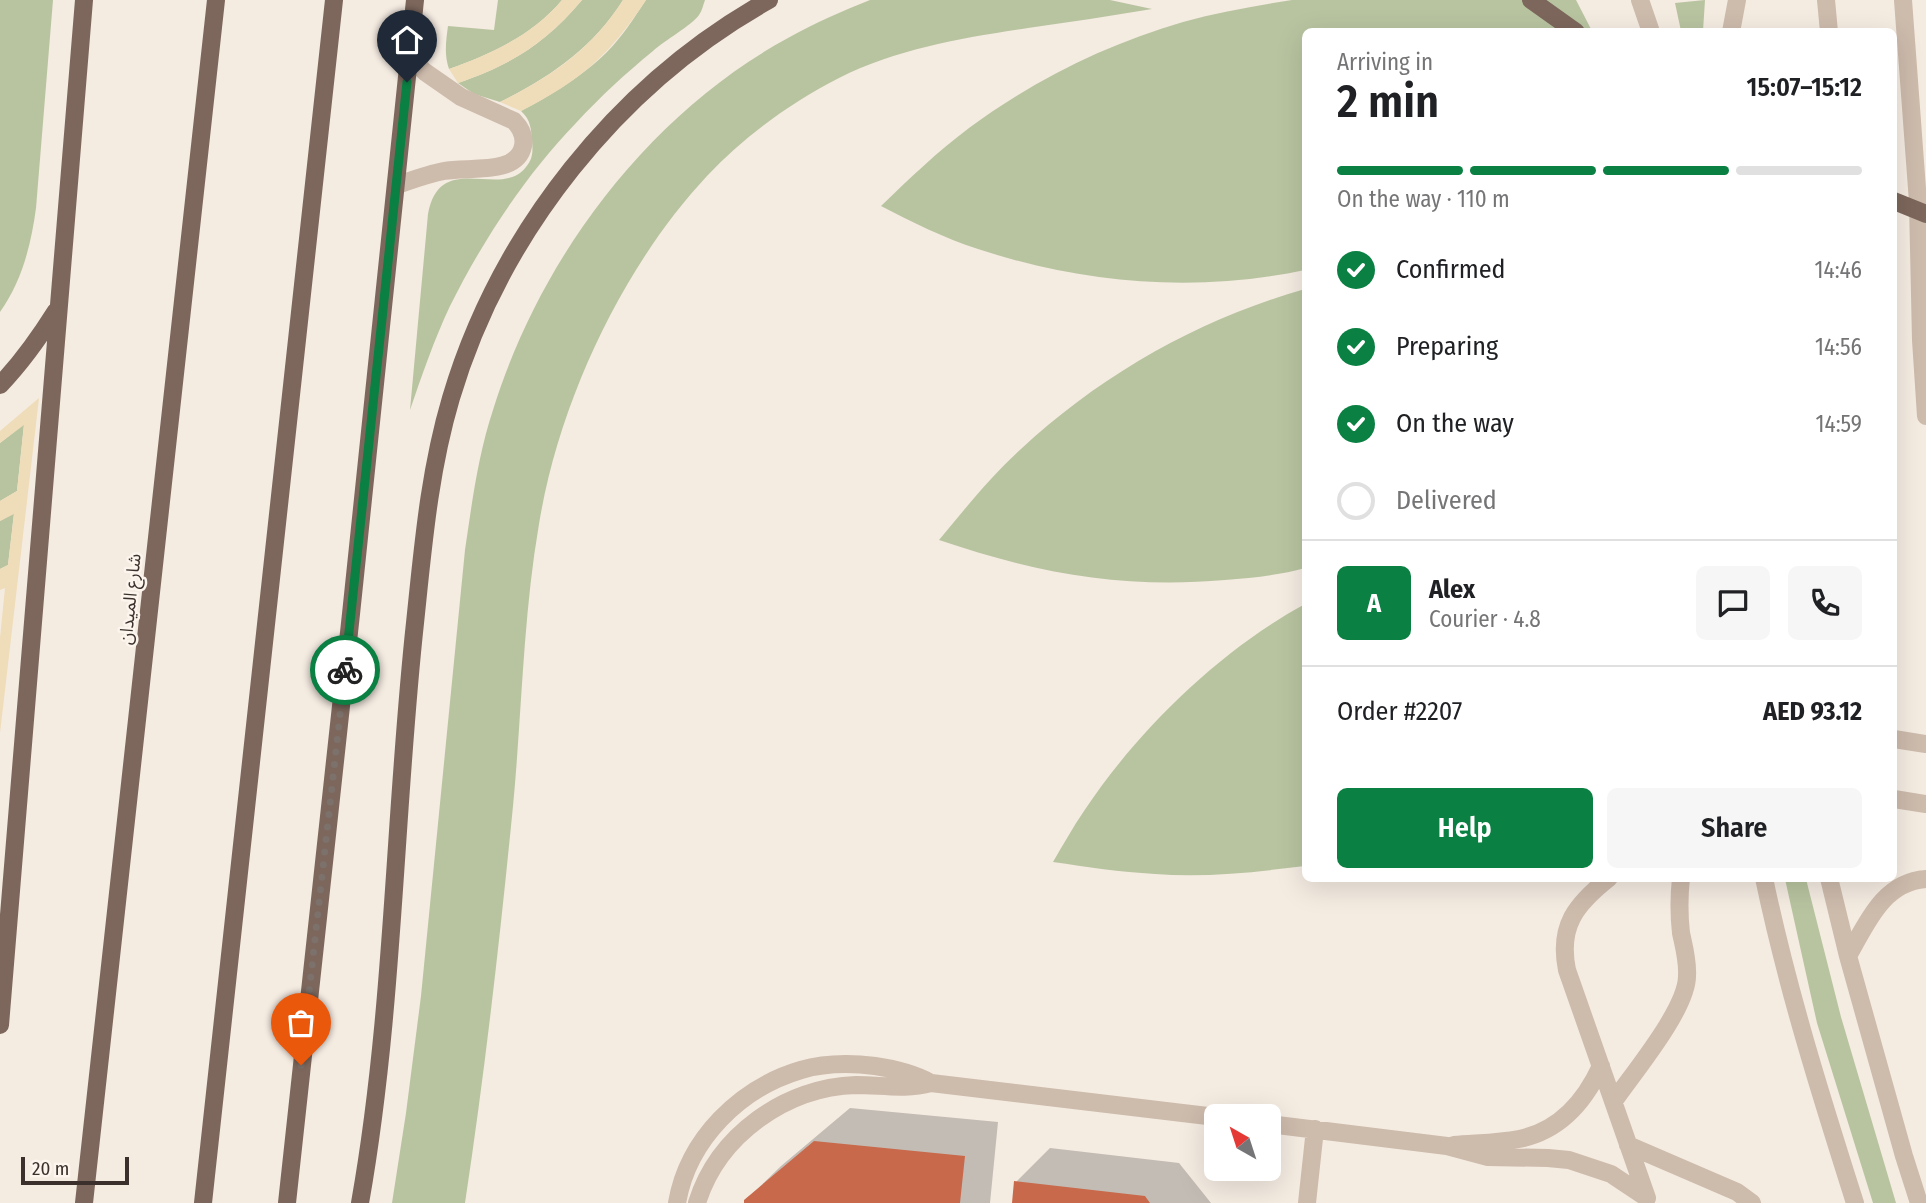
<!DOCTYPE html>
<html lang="en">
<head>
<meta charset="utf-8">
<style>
	body { margin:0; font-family:"Fira Sans Condensed","Noto Sans Arabic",sans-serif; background:#f6f6f6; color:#202124; height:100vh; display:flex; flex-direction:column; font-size:26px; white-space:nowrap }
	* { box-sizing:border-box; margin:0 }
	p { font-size:23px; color:#757577 }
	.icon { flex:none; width:38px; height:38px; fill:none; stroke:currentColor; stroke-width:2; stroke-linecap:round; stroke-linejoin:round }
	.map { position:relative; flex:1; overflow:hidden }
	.details { position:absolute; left:1302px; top:28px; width:595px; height:854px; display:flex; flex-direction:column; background:#fff; border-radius:10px; box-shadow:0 7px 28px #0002 }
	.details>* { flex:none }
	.needle { width:46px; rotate:321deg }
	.buttons { position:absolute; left:1204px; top:1104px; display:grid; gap:14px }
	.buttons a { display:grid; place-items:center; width:77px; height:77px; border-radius:10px; background:#fff; box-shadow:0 7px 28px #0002; font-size:35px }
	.scale { position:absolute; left:21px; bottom:18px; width:108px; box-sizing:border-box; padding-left:7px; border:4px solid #3b302b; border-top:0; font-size:19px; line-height:24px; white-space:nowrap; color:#3b302b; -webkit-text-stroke:5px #fbf5ee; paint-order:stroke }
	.pin { position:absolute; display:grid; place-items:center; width:60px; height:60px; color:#fff; margin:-72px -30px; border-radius:50% 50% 50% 0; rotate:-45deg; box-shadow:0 0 7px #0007 }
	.pin .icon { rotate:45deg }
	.courier { position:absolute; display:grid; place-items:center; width:70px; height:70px; margin:-35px; border:5px solid #0b8043; border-radius:50%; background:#fff; color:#222; box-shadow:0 2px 9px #0007 }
	.summary em { font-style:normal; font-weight:600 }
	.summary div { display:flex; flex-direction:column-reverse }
	.summary { display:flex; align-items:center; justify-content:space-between; height:119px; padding:0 35px }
	h1 { font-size:46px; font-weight:600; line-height:52px }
	.bar { display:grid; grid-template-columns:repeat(4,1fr); gap:10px 7px; align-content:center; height:84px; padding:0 35px }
	.bar i { height:9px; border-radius:5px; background:#e0e0e0 }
	.bar .selected { background:#0b8043 }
	.bar p { grid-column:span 4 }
	.line { display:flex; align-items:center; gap:18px; padding:0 35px; border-top:2px solid #e0e0e0 }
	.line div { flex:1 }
	.round { display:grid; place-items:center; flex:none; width:74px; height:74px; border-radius:10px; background:#f6f6f6 }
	ol { padding:0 35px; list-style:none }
	li { display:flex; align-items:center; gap:21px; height:77px }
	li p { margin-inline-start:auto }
	li .icon { padding:7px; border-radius:50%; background:#0b8043; color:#fff; stroke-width:4 }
	li:last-child { color:#757577 }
	li i { width:38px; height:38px; border:4px solid #e0e0e0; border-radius:50% }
	.button { display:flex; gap:14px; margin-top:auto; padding:14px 35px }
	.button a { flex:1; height:80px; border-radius:10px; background:#0b8043; color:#fff; font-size:28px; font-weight:600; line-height:80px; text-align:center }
	.button a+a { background:#f6f6f6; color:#202124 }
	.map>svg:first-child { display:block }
	.green { fill:#b8c4a0 }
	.sand { fill:#efdcb8 }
	.shadow { fill:#0003 }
	.building { fill:#c8694b }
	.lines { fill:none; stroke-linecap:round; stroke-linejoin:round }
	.minor { stroke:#cdbbac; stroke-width:18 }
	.major { stroke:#7d675c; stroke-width:18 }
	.major-bridge { stroke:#7d675c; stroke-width:18 }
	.done { stroke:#7c716b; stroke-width:7; stroke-dasharray:0 12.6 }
	.route { stroke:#0b8043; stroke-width:9 }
	.labels { text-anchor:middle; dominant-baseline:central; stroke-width:5; stroke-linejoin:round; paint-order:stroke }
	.street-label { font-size:18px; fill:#3b302b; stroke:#fbf5ee }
</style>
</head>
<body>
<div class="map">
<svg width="1926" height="1203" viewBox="0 0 1926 1203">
	<rect width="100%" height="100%" fill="#f4ebe1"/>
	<path class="green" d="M 0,0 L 53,0 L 36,208 C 31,245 22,281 0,312 Z
		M 498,0 L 562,0 C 533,35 491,54 449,69 C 444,55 446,41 448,26 L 494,30 Z
		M 582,0 L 623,0 C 592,49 550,77 500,102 L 474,94 L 458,83 C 512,64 545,44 582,0 Z
		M 646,0 L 705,0 C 703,5 702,11 699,15 C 692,25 664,41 653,51 C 626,73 600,97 576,123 C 525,176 483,240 450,306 C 434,340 422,375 410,410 L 428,214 C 440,149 501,200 526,167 C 533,159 533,151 532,141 C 531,129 531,120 521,111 C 550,96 584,75 607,52 C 622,37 634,18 646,0 Z
		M 870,0 L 1110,0 L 1152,9 C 1111,16 1069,22 1028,28 C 963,38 899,48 839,78 C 790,103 745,136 707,176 C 622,267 559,402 539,524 C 523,617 522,712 513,806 C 500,938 485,1071 465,1203 L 392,1203 L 406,1113 L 421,996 L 465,550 C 472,503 478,455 493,410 C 540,258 648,114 788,38 C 815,23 842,11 870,0 Z
		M 1292,0 L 1576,0 L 1592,31 L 1306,32 L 1305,270 C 1197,293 1084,284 978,249 C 944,238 912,222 881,206 C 909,179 937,152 969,128 C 1032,81 1107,44 1183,22 C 1219,12 1255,6 1292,0 Z
		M 1705,0 L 1703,31 L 1681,31 L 1675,3 Z
		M 1305,289 L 1305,568 C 1280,575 1252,578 1225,580 C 1123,589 1036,573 939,540 C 965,509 990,477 1021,449 C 1102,374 1199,319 1305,289 Z
		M 24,424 L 17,491 L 0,501 L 0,443 Z
		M 14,513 L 8,565 L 0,569 L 0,521 Z
		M 1305,604 L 1305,866 C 1256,872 1205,878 1155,874 C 1120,872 1087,867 1053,862 C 1063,845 1073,827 1084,811 C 1138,730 1219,651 1305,604 Z
		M 1785,879 L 1806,879 L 1841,1017 L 1896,1203 L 1873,1203 L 1817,1023 Z"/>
	<path class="sand" d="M 562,0 L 582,0 C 545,44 512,64 458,83 L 449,69 C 491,54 533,35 562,0 Z
		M 623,0 L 646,0 C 610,55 580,81 521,111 L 500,102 C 551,77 592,49 623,0 Z
		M 39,398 L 0,733 L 0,638 L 5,588 L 0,590 L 0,569 L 8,565 L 14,514 L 0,521 L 0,501 L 17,491 L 24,425 L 0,443 L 0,431 Z"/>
	<path class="shadow" d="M 850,1108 L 998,1122 L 990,1203 L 746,1203 L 746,1200 L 781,1166 Z
		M 1050,1148 L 1179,1163 L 1211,1203 L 1013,1203 L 1016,1182 Z"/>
	<path class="building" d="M 814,1141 L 965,1156 L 960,1203 L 744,1203 L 744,1200 Z
		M 1014,1181 L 1145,1196 L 1150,1203 L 1012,1203 Z"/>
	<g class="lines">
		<path class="minor" d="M 1640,0 L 1651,32
			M 1826,0 L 1829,32
			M 1903,0 L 1918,202 L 1921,340 L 1926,416
			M 1731,32 L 1737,0
			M 397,185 C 412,180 428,174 444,171 C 468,166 517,176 523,146 C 525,136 521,128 514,121 L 461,97 L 425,72 L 409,57
			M 1894,739 L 1926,744
			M 1894,799 L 1926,804
			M 1609,878 C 1576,904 1558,926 1567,970 L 1647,1198
			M 1764,878 C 1787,988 1821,1096 1855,1203
			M 1829,878 L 1848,956 L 1904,1156 L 1919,1203
			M 1848,956 C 1867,923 1883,882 1926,879
			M 1614,1101 C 1634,1072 1687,1009 1687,976 C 1688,961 1684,947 1681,933 C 1679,915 1679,896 1681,878
			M 1269,1124 L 1447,1146 L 1488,1157 L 1548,1158 L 1569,1160 L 1611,1174 L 1647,1198
			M 1454,1145 C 1476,1143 1498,1143 1519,1139 C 1559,1131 1585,1101 1601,1066
			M 1628,1145 L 1737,1192 L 1752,1203
			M 677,1203 C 688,1139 740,1088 801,1070 C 825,1063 851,1063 875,1066 C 896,1069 913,1073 931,1083 L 1216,1117
			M 697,1203 C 718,1135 786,1087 856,1085 C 882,1085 905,1090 931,1083
			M 1307,1203 L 1315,1129"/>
		<path class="major" d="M 1531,0 L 1576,32
			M 0,385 C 22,362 39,338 56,311
			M 0,1025 L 84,0
			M 84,1203 L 216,0
			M 203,1203 L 334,0
			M 287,1203 L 351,614 L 415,0
			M 360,1203 C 394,1011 394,816 415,623 C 423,547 429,472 451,398 C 500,233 618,84 769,0"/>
		<path class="major-bridge" d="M 1894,201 L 1926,214"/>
	</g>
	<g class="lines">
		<path class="done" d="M 301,1065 L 345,670"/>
		<path class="route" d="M 345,670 L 407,82"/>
	</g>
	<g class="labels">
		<g class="street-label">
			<text transform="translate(130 599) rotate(-84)">شارع الميدان</text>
		</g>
	</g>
</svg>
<div class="buttons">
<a><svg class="needle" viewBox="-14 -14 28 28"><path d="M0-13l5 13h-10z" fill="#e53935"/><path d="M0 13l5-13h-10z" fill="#757577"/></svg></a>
</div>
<div class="scale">20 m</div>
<div class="pin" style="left:301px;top:1065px;background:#ea580c"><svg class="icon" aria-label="bag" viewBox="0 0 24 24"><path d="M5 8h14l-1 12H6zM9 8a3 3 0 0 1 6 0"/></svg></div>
<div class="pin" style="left:407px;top:82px;background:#1f2937"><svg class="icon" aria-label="home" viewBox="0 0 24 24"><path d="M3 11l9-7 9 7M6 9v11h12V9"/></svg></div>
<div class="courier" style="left:345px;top:670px"><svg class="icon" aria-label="bike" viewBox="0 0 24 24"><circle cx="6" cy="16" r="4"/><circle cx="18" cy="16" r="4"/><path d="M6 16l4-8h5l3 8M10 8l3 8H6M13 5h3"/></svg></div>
<section class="details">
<div class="summary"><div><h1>2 min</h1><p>Arriving in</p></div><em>15:07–15:12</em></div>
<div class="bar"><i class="selected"></i><i class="selected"></i><i class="selected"></i><i></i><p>On the way · 110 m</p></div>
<ol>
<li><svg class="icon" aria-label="check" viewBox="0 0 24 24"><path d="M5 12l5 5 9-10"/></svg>Confirmed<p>14:46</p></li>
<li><svg class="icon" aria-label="check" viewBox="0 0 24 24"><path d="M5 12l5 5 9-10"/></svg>Preparing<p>14:56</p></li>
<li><svg class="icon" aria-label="check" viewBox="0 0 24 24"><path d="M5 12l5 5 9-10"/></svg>On the way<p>14:59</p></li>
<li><i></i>Delivered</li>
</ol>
<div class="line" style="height:126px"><b class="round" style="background:#0b8043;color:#fff">A</b><div><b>Alex</b><p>Courier · 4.8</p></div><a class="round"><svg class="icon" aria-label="chat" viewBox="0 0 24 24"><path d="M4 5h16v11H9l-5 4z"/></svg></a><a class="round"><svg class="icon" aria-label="phone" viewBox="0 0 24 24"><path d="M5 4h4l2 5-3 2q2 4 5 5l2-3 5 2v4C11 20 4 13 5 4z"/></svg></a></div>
<div class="line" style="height:91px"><div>Order #2207</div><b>AED 93.12</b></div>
<div class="button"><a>Help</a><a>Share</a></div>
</section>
</div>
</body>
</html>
